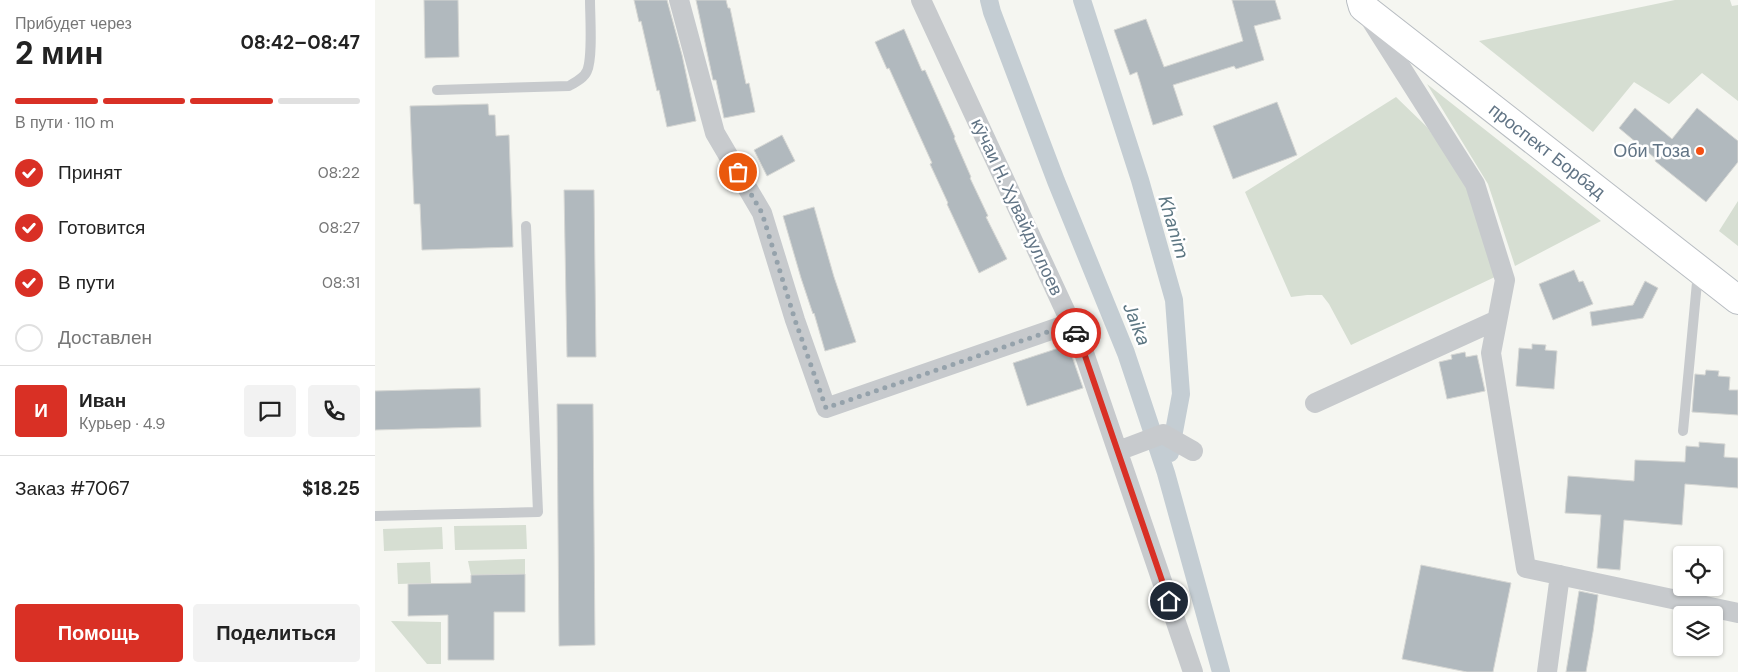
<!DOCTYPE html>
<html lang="ru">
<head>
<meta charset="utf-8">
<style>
	body { margin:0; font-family:"DM Sans",sans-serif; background:#f2f2f2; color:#222; height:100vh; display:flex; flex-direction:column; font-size:19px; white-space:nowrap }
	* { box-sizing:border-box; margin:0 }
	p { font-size:16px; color:#767676 }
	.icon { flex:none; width:28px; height:28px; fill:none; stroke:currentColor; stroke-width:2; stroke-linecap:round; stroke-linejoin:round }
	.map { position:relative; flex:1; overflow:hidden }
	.sheet { display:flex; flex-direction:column; background:#fff; width:375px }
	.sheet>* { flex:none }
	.tools { position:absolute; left:1298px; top:546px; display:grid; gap:10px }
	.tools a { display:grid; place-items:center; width:50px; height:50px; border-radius:5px; background:#fff; box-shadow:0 1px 4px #0004; font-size:25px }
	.pin { position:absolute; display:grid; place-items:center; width:42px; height:42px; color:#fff; margin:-21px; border:2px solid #fff; border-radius:50%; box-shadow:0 1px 5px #0007 }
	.courier { position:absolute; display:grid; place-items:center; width:50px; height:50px; margin:-25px; border:4px solid #d93025; border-radius:50%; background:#fff; color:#222; box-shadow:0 1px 6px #0007 }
	.head em { font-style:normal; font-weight:700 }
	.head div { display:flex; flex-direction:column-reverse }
	.head { display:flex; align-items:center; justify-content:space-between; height:85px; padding:0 15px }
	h1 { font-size:32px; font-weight:700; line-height:38px }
	.bar { display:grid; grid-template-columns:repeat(4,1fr); gap:8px 5px; align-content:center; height:60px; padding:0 15px }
	.bar i { height:6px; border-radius:4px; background:#e0e0e0 }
	.bar .current { background:#d93025 }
	.bar p { grid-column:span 4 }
	.line { display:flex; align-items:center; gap:12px; padding:0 15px; border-top:1px solid #e0e0e0 }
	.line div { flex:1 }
	.round { display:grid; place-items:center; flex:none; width:52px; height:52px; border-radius:5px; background:#f2f2f2 }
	ol { padding:0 15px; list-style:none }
	li { display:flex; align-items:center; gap:15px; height:55px }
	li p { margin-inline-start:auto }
	li .icon { padding:5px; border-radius:50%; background:#d93025; color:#fff; stroke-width:4 }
	li:last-child { color:#767676 }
	li i { width:28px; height:28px; border:2px solid #e0e0e0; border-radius:50% }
	.cta { display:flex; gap:10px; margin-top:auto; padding:10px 15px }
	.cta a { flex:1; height:58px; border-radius:5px; background:#d93025; color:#fff; font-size:20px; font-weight:700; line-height:58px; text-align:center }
	.cta a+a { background:#f2f2f2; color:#222 }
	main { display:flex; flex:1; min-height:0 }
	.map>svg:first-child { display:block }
	.green { fill:#d6ded2 }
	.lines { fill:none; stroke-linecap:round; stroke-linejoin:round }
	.canal { stroke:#c4cdd3; stroke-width:18 }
	.building { fill:#b1b9be; stroke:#d6d7d4 }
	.secondary-casing { stroke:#b8bdc2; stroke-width:30 }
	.lane { stroke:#c7cacd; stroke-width:10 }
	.street { stroke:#c7cacd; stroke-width:20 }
	.secondary { stroke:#fff; stroke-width:28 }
	.done { stroke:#95a2ab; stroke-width:5; stroke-dasharray:0 9 }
	.route { stroke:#d93025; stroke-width:6 }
	.poi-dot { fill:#f44f13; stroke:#fff; stroke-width:2 }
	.labels { text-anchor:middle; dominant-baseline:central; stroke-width:5; stroke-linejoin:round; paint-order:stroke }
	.street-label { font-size:18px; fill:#617485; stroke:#fff }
	.poi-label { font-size:18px; fill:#617485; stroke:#fff; text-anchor:end }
	.water-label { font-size:19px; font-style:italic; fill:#5d7783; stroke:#fff }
</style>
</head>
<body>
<main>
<section class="sheet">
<div class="head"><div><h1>2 мин</h1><p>Прибудет через</p></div><em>08:42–08:47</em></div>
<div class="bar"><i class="current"></i><i class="current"></i><i class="current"></i><i></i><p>В пути · 110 m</p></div>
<ol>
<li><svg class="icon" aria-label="check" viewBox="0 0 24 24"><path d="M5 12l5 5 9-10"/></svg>Принят<p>08:22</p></li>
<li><svg class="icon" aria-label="check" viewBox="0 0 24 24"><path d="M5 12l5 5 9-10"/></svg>Готовится<p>08:27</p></li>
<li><svg class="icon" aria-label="check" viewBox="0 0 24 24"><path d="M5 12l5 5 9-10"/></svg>В пути<p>08:31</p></li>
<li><i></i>Доставлен</li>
</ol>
<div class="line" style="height:90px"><b class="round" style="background:#d93025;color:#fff">И</b><div><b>Иван</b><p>Курьер · 4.9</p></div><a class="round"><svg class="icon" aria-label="chat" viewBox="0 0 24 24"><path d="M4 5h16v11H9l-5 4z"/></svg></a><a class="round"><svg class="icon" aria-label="phone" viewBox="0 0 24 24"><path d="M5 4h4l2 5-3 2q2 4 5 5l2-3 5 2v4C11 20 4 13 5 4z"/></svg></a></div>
<div class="line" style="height:65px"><div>Заказ #7067</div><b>$18.25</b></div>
<div class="cta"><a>Помощь</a><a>Поделиться</a></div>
</section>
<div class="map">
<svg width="1363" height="672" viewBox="0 0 1363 672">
	<rect width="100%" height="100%" fill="#f5f6f1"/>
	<path class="green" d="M 1300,0 L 1355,0 L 1357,6 L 1363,5 L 1363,101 L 1327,73 L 1294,104 L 1259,82 L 1218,132 L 1104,41 Z
		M 1052,84 L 1226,221 L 1140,266 L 1113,184 Z
		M 1021,97 L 1052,127 L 1091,183 L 1122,276 L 976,345 L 954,304 L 947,295 L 932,295 L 916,297 L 870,192 Z
		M 1363,201 L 1363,246 L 1344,231 Z
		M 151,525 L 152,549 L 80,550 L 79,526 Z
		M 67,527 L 68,549 L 9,551 L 8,529 Z
		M 150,559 L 150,574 L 96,575 L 93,561 Z
		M 55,562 L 56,583 L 23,584 L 22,563 Z
		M 16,621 L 66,622 L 66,664 L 52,664 Z"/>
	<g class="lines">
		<path class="canal" d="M 614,0 L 617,12 L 681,181 L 751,353 L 791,473 L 846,672
			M 707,0 L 765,180 L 799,300 L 806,394 L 795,453"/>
	</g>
	<path class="building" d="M 49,0 L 83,0 L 84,57 L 50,58 Z
		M 259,0 L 292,0 L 307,55 L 321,121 L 292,127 L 284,90 L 282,91 L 266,21 L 264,22 Z
		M 321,0 L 351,0 L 353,8 L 355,8 L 371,84 L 374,83 L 380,112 L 349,118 L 341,80 L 338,80 Z
		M 857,0 L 900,0 L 906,19 L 879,26 L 889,60 L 861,69 L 859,66 L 798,85 L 808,115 L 778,125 L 762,72 L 755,75 L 739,30 L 771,19 L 789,67 L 868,41 Z
		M 529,29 L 547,71 L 550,70 L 580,137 L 579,138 L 596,177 L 595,178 L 613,216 L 611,217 L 632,259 L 604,273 L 572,204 L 573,203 L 555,164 L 557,163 L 514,68 L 512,69 L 500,42 Z
		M 902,102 L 922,155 L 858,179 L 838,126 Z
		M 113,104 L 114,115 L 120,115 L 121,136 L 134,135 L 138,247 L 47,250 L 45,204 L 39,204 L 35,106 Z
		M 1260,108 L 1297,139 L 1322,108 L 1363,141 L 1363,162 L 1331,202 L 1280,161 L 1281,159 L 1244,128 Z
		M 407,135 L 420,161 L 392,176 L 379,150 Z
		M 189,190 L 219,190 L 221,357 L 192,357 Z
		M 439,207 L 459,277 L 481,342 L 450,351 L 439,313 L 438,314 L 426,278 L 408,216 Z
		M 1199,270 L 1204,282 L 1208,281 L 1218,304 L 1178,320 L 1164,284 Z
		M 1270,281 L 1283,288 L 1268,318 L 1217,326 L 1215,312 L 1258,305 Z
		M 1157,344 L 1171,345 L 1170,350 L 1182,351 L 1179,389 L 1141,386 L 1144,348 L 1157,349 Z
		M 693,345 L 708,388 L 652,406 L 638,363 Z
		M 1090,352 L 1091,357 L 1102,355 L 1110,391 L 1072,399 L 1064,362 L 1077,359 L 1076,355 Z
		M 1331,370 L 1344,371 L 1343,376 L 1355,377 L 1354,390 L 1363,390 L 1363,415 L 1317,412 L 1320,374 L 1330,375 Z
		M 105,388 L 106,427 L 0,430 L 0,391 Z
		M 182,404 L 218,404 L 220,645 L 184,646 Z
		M 1324,442 L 1350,444 L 1349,457 L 1363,458 L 1363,488 L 1310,484 L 1307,525 L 1249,520 L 1245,570 L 1222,568 L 1226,515 L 1190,513 L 1193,476 L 1259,481 L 1260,460 L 1310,462 L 1311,446 L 1324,447 Z
		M 1046,565 L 1136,583 L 1118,672 L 1092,672 L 1027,659 Z
		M 150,574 L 150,612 L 119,612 L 119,660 L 73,660 L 73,615 L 33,616 L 33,584 L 96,583 L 96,575 Z
		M 1204,591 L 1223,595 L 1218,632 L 1211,672 L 1191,672 Z"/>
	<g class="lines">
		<defs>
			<path id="secondary" d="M 986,0 L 988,7 L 1363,300"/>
		</defs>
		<use href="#secondary" class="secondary-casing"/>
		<path class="lane" d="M 62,90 L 194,86 C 201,82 209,78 212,71 C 218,58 215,16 215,0
			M 1308,431 L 1323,272
			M 0,516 L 163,512 L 151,226"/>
		<path class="street" d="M 304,0 L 340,133 L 387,213 L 420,320 L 451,408 L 696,323
			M 546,0 L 707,347 L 818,672
			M 994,17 L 1100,184 L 1130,280 L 1116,353 L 1151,568 L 1363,613
			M 940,403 L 1122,320
			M 743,451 L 788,434 L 818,451
			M 1172,672 L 1185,575"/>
		<use href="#secondary" class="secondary"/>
	</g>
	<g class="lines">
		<path class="done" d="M 363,172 L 387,213 L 420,320 L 451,408 L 696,324 L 701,333"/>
		<path class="route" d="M 701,333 L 707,347 L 794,601"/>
	</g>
	<circle class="poi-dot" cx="1325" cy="151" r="5"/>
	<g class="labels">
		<g class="street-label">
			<text transform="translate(1172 151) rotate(38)">проспект Борбад</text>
			<text transform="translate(642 207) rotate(65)">кӯчаи Н. Ҳувайдуллоев</text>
		</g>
		<g class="poi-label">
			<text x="1315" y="151">Оби Тоза</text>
		</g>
		<g class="water-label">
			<text transform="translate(799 227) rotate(73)">Khanim</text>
			<text transform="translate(762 324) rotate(68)">Jaika</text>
		</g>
	</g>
</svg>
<div class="tools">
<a><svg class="icon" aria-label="locate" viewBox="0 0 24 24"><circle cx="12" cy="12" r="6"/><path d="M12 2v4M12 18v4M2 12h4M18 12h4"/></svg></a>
<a><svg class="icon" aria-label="layers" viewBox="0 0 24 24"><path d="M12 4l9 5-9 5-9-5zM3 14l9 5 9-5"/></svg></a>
</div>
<div class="pin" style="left:363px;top:172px;background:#ea580c"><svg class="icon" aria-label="bag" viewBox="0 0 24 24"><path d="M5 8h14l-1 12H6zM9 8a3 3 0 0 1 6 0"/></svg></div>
<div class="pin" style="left:794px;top:601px;background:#1f2937"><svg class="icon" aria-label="home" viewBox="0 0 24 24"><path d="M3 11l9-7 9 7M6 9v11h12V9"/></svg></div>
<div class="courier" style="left:701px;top:333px"><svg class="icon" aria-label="car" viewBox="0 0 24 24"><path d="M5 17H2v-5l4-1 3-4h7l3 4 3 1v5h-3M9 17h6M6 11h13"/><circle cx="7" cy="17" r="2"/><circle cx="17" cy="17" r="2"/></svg></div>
</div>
</main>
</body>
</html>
